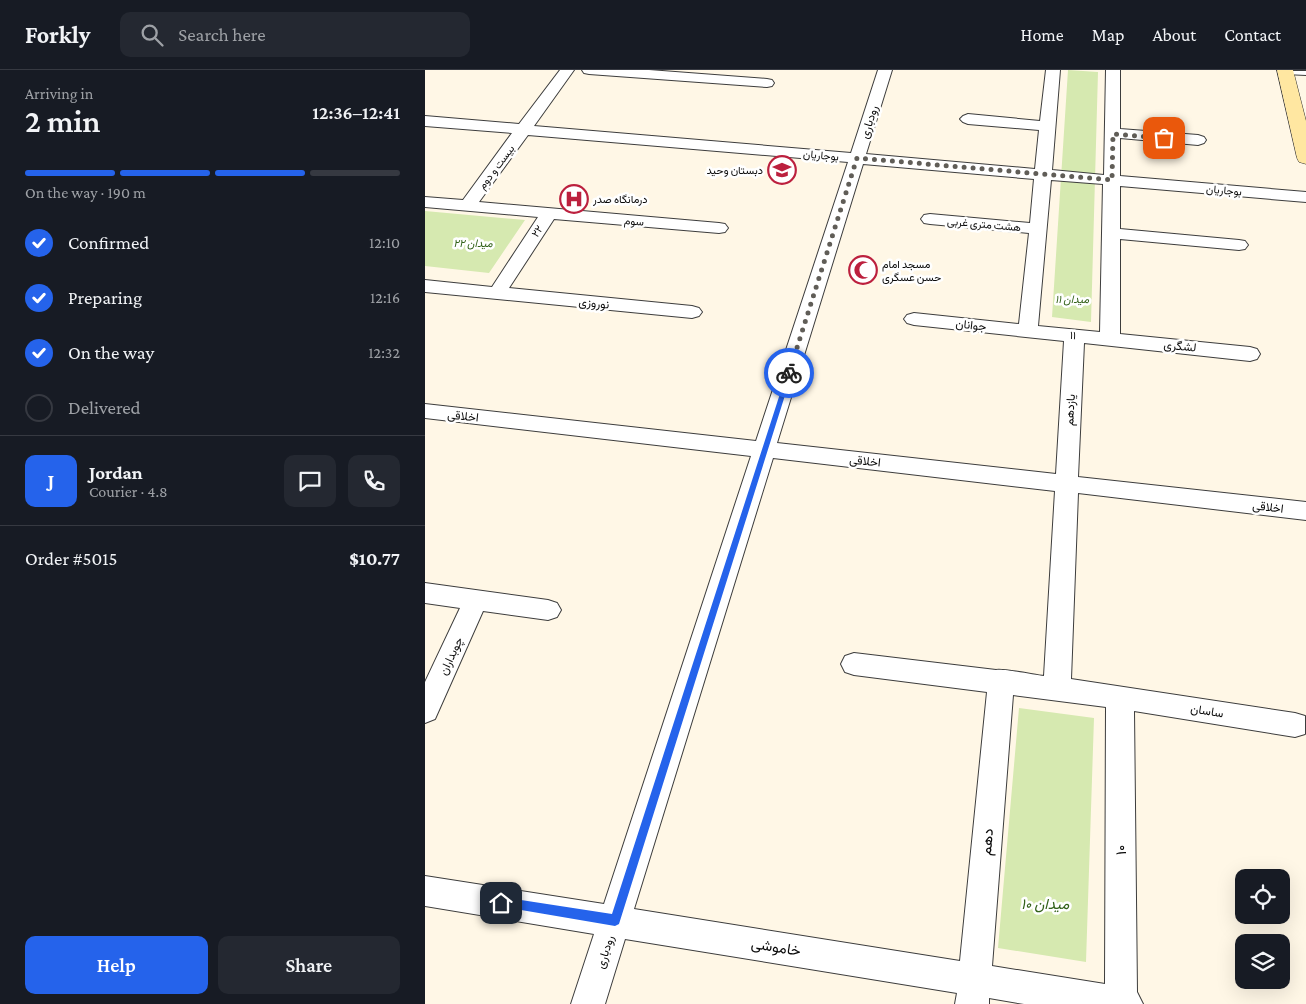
<!DOCTYPE html>
<html lang="en">
<head>
<meta charset="utf-8">
<style>
	body { margin:0; font-family:"Crimson Pro",Vazirmatn,serif; background:#242831; color:#f1f3f6; height:100vh; display:flex; flex-direction:column; font-size:19px; white-space:nowrap }
	* { box-sizing:border-box; margin:0 }
	p { font-size:16px; color:#9ea1a6 }
	.icon { flex:none; width:28px; height:28px; fill:none; stroke:currentColor; stroke-width:2; stroke-linecap:round; stroke-linejoin:round }
	.map { position:relative; flex:1; overflow:hidden }
	.sheet { display:flex; flex-direction:column; background:#171b24; width:425px }
	.sheet>* { flex:none }
	.controls { position:absolute; left:810px; top:799px; display:grid; gap:10px }
	.controls a { display:grid; place-items:center; width:55px; height:55px; border-radius:10px; background:#171b24; box-shadow:0 5px 20px #0002; font-size:25px }
	.pin { position:absolute; display:grid; place-items:center; width:42px; height:42px; color:#fff; margin:-21px; border-radius:10px; box-shadow:0 2px 8px #0006 }
	.courier { position:absolute; display:grid; place-items:center; width:50px; height:50px; margin:-25px; border:4px solid #2563eb; border-radius:50%; background:#fff; color:#222; box-shadow:0 1px 6px #0007 }
	.headline em { font-style:normal; font-weight:600 }
	.headline div { display:flex; flex-direction:column-reverse }
	.headline { display:flex; align-items:center; justify-content:space-between; height:85px; padding:0 25px }
	h1 { font-size:32px; font-weight:600; line-height:38px }
	.bar { display:grid; grid-template-columns:repeat(4,1fr); gap:8px 5px; align-content:center; height:60px; padding:0 25px }
	.bar i { height:6px; border-radius:4px; background:#363941 }
	.bar .selected { background:#2563eb }
	.bar p { grid-column:span 4 }
	.line { display:flex; align-items:center; gap:12px; padding:0 25px; border-top:1px solid #363941 }
	.line div { flex:1 }
	.round { display:grid; place-items:center; flex:none; width:52px; height:52px; border-radius:10px; background:#242831 }
	ol { padding:0 25px; list-style:none }
	li { display:flex; align-items:center; gap:15px; height:55px }
	li p { margin-inline-start:auto }
	li .icon { padding:5px; border-radius:50%; background:#2563eb; color:#fff; stroke-width:4 }
	li:last-child { color:#9ea1a6 }
	li i { width:28px; height:28px; border:2px solid #363941; border-radius:50% }
	.action { display:flex; gap:10px; margin-top:auto; padding:10px 25px }
	.action a { flex:1; height:58px; border-radius:10px; background:#2563eb; color:#fff; font-size:20px; font-weight:600; line-height:58px; text-align:center }
	.action a+a { background:#242831; color:#f1f3f6 }
	header { display:flex; align-items:center; gap:30px; box-sizing:border-box; height:70px; padding:0 25px; background:#171b24; border-bottom:1px solid #363941 }
	header strong { font-size:24px }
	nav { display:flex; gap:28px; margin-inline-start:auto; font-size:18px }
	.search { width:350px; height:45px; background:#242831; display:flex; align-items:center; gap:12px; box-sizing:border-box; padding:0 18px; border-radius:10px; color:#9ea1a6; font-size:19px }
	main { display:flex; flex:1; min-height:0 }
	.map>svg:first-child { display:block }
	.green { fill:#d6e9b0 }
	.lines { fill:none; stroke-linecap:round; stroke-linejoin:round }
	.lane-casing { stroke:#3d3d3d; stroke-width:2 }
	.street-casing { stroke:#3d3d3d; stroke-width:2 }
	.secondary-casing { stroke:#2c2c2c; stroke-width:1 }
	.lane { fill:#fff; fill-rule:evenodd }
	.street { fill:#fff; fill-rule:evenodd }
	.secondary { fill:#ffe7a1; fill-rule:evenodd }
	.route { fill:#2563eb }
	.done { stroke:#605d57; stroke-width:5; stroke-dasharray:0 9 }
	.labels { text-anchor:middle; dominant-baseline:central; stroke-width:5; stroke-linejoin:round; paint-order:stroke }
	.far-street-label { font-size:11px; fill:#0a0a0a; stroke:#fff }
	.far-poi-label { font-size:11px; fill:#0a0a0a; stroke:#fff; text-anchor:start }
	.far-park-label { font-size:11px; font-style:italic; fill:#33621a; stroke:#fff }
	.street-label { font-size:12px; fill:#0a0a0a; stroke:#fff }
	.near-street-label { font-size:15px; fill:#0a0a0a; stroke:#fff }
	.near-park-label { font-size:15px; font-style:italic; fill:#33621a; stroke:#fff }
</style>
</head>
<body>
<header>
<strong>Forkly</strong>
<div class="search"><svg class="icon" aria-label="search" viewBox="0 0 24 24"><circle cx="10" cy="10" r="6"/><path d="M15 15l6 6"/></svg>Search here</div>
<nav><a>Home</a><a>Map</a><a>About</a><a>Contact</a></nav>
</header>
<main>
<section class="sheet">
<div class="headline"><div><h1>2 min</h1><p>Arriving in</p></div><em>12:36–12:41</em></div>
<div class="bar"><i class="selected"></i><i class="selected"></i><i class="selected"></i><i></i><p>On the way · 190 m</p></div>
<ol>
<li><svg class="icon" aria-label="check" viewBox="0 0 24 24"><path d="M5 12l5 5 9-10"/></svg>Confirmed<p>12:10</p></li>
<li><svg class="icon" aria-label="check" viewBox="0 0 24 24"><path d="M5 12l5 5 9-10"/></svg>Preparing<p>12:16</p></li>
<li><svg class="icon" aria-label="check" viewBox="0 0 24 24"><path d="M5 12l5 5 9-10"/></svg>On the way<p>12:32</p></li>
<li><i></i>Delivered</li>
</ol>
<div class="line" style="height:90px"><b class="round" style="background:#2563eb;color:#fff">J</b><div><b>Jordan</b><p>Courier · 4.8</p></div><a class="round"><svg class="icon" aria-label="chat" viewBox="0 0 24 24"><path d="M4 5h16v11H9l-5 4z"/></svg></a><a class="round"><svg class="icon" aria-label="phone" viewBox="0 0 24 24"><path d="M5 4h4l2 5-3 2q2 4 5 5l2-3 5 2v4C11 20 4 13 5 4z"/></svg></a></div>
<div class="line" style="height:65px"><div>Order #5015</div><b>$10.77</b></div>
<div class="action"><a>Help</a><a>Share</a></div>
</section>
<div class="map">
<svg width="881" height="934" viewBox="0 0 881 934">
	<rect width="100%" height="100%" fill="#fff7e6"/>
	<path class="green" d="M 643,0 L 673,2 L 666,252 L 627,247 Z
		M 0,141 L 100,150 L 64,203 L 0,196 Z
		M 594,638 L 669,648 L 661,892 L 573,878 Z"/>
	<g class="lines">
		<defs>
			<path id="lane" d="M 858,1 L 881,1 L 881,5 L 860,4 L 857,2 Z"/>
			<path id="street" d="M 135,0 L 149,0 L 109,56 L 426,83 L 453,0 L 467,0 L 441,84 L 610,99 L 614,60 L 543,54 L 538,52 L 535,49 L 538,46 L 543,44 L 615,51 L 621,0 L 635,0 L 627,100 L 679,105 L 681,0 L 695,0 L 695,59 L 773,65 L 779,67 L 781,70 L 779,73 L 773,75 L 695,68 L 695,106 L 881,122 L 881,132 L 695,116 L 695,159 L 814,170 L 820,171 L 823,175 L 820,179 L 814,180 L 695,169 L 695,264 L 825,277 L 832,279 L 835,284 L 832,289 L 825,291 L 659,273 L 653,407 L 881,432 L 881,450 L 653,423 L 646,609 L 870,643 L 880,646 L 880,664 L 870,667 L 709,641 L 712,922 L 718,934 L 599,934 L 564,928 L 564,934 L 530,934 L 532,923 L 200,869 L 180,934 L 146,934 L 169,864 L 0,836 L 0,806 L 179,834 L 326,386 L 0,348 L 0,334 L 331,371 L 423,92 L 103,65 L 54,132 L 294,153 L 300,154 L 303,158 L 300,162 L 294,163 L 129,149 L 84,218 L 267,236 L 274,238 L 277,242 L 274,246 L 267,248 L 0,222 L 0,210 L 67,217 L 113,147 L 0,137 L 0,127 L 38,130 L 87,63 L 0,56 L 0,46 L 94,54 ZM 438,94 L 609,109 L 605,153 L 505,144 L 499,145 L 496,149 L 499,153 L 505,154 L 604,163 L 594,254 L 489,243 L 482,245 L 479,249 L 482,253 L 489,255 L 639,271 L 631,404 L 352,373 ZM 626,110 L 678,114 L 675,262 L 613,256 ZM 348,388 L 630,421 L 619,606 C 610,605 577,598 571,600 L 429,583 L 420,586 L 416,594 L 420,602 L 429,605 L 562,622 L 535,891 L 209,839 ZM 588,625 L 681,637 L 680,914 L 567,896 Z
				M 157,0 L 224,0 L 342,9 L 347,10 L 349,13 L 347,16 L 342,17 L 164,4 L 159,3 Z
				M 0,513 L 123,530 L 132,533 L 136,540 L 132,547 L 123,550 L 58,541 L 10,649 L 0,653 L 0,612 L 35,538 L 0,533 Z"/>
			<path id="secondary" d="M 852,0 L 868,0 L 881,51 L 881,94 L 874,92 L 872,88 Z"/>
		</defs>
		<use href="#lane" class="lane-casing"/>
		<use href="#street" class="street-casing"/>
		<use href="#secondary" class="secondary-casing"/>
		<use href="#lane" class="lane"/>
		<use href="#street" class="street"/>
		<use href="#secondary" class="secondary"/>
	</g>
	<path class="route" d="M 362,302 L 367,303 L 194,854 L 190,856 L 72,836 L 71,833 L 72,829 L 76,827 L 187,844 Z"/>
	<g class="lines">
		<path class="done" d="M 364,303 L 432,88 L 687,110 L 688,64 L 739,68"/>
	</g>
	<defs>
		<symbol id="school-ring" viewBox="-11 -11 22 22"><circle r="9.5" fill="#fff" stroke="#bc203e" stroke-width="1.5"/><path d="M0-5L7-2L0 1L-7-2ZM-4 1L0 2.5L4 1V4Q0 6-4 4Z" fill="#bc203e"/></symbol>
		<symbol id="hospital-ring" viewBox="-11 -11 22 22"><circle r="9.5" fill="#fff" stroke="#bc203e" stroke-width="1.5"/><path d="M-5-5h3v3.5h4V-5h3V5h-3V1.5h-4V5h-3Z" fill="#bc203e"/></symbol>
		<symbol id="mosque-ring" viewBox="-11 -11 22 22"><circle r="9.5" fill="#fff" stroke="#bc203e" stroke-width="1.5"/><path d="M3.5-4.9A6 6 0 1 0 3.5 4.9A5 5 0 1 1 3.5-4.9Z" fill="#bc203e"/></symbol>
	</defs>
	<g fill-rule="evenodd">
		<use href="#school-ring" x="341" y="84" width="32" height="32"/>
		<use href="#hospital-ring" x="133" y="113" width="32" height="32"/>
		<use href="#mosque-ring" x="422" y="184" width="32" height="32"/>
	</g>
	<g class="labels">
		<g class="far-street-label">
			<text transform="translate(396 85) rotate(5)">بوجاریان</text>
			<text transform="translate(71 97) rotate(-53)">بیست و دوم</text>
			<text transform="translate(799 120) rotate(5)">بوجاریان</text>
			<text transform="translate(209 151) rotate(5)">سوم</text>
			<text transform="translate(559 154) rotate(5)">هشت متری غربی</text>
			<text transform="translate(112 161) rotate(-57)">۲۲</text>
			<text transform="translate(648 265) rotate(6)">۱۱</text>
		</g>
		<g class="far-poi-label">
			<text x="338" y="100" text-anchor="end">دبستان وحید</text>
			<text x="168" y="129">درمانگاه صدر</text>
			<text x="457" y="194">مسجد امام<tspan x="457" dy="13">حسن عسگری</tspan></text>
		</g>
		<g class="far-park-label">
			<text x="48" y="173">میدان ۲۲</text>
			<text x="647" y="229">میدان ۱۱</text>
		</g>
		<g class="street-label">
			<text transform="translate(444 52) rotate(-72)">رودباری</text>
			<text transform="translate(169 233) rotate(6)">نوروزی</text>
			<text transform="translate(546 255) rotate(6)">جوانان</text>
			<text transform="translate(755 276) rotate(6)">لشگری</text>
			<text transform="translate(645 340) rotate(-87)">یازدهم</text>
			<text transform="translate(38 346) rotate(6)">اخلاقی</text>
			<text transform="translate(440 391) rotate(6)">اخلاقی</text>
			<text transform="translate(843 437) rotate(7)">اخلاقی</text>
			<text transform="translate(26 586) rotate(-65)">چوبداران</text>
			<text transform="translate(782 641) rotate(9)">ساسان</text>
			<text transform="translate(180 882) rotate(-72)">رودباری</text>
		</g>
		<g class="near-street-label">
			<text transform="translate(562 772) rotate(-85)">دهم</text>
			<text transform="translate(696 780) rotate(-90)">۱۰</text>
			<text transform="translate(351 877) rotate(9)">خاموشی</text>
		</g>
		<g class="near-park-label">
			<text x="620" y="834">میدان ۱۰</text>
		</g>
	</g>
</svg>
<div class="controls">
<a><svg class="icon" aria-label="locate" viewBox="0 0 24 24"><circle cx="12" cy="12" r="6"/><path d="M12 2v4M12 18v4M2 12h4M18 12h4"/></svg></a>
<a><svg class="icon" aria-label="layers" viewBox="0 0 24 24"><path d="M12 4l9 5-9 5-9-5zM3 14l9 5 9-5"/></svg></a>
</div>
<div class="pin" style="left:739px;top:68px;background:#ea580c"><svg class="icon" aria-label="bag" viewBox="0 0 24 24"><path d="M5 8h14l-1 12H6zM9 8a3 3 0 0 1 6 0"/></svg></div>
<div class="pin" style="left:76px;top:833px;background:#1f2937"><svg class="icon" aria-label="home" viewBox="0 0 24 24"><path d="M3 11l9-7 9 7M6 9v11h12V9"/></svg></div>
<div class="courier" style="left:364px;top:303px"><svg class="icon" aria-label="bike" viewBox="0 0 24 24"><circle cx="6" cy="16" r="4"/><circle cx="18" cy="16" r="4"/><path d="M6 16l4-8h5l3 8M10 8l3 8H6M13 5h3"/></svg></div>
</div>
</main>
</body>
</html>
